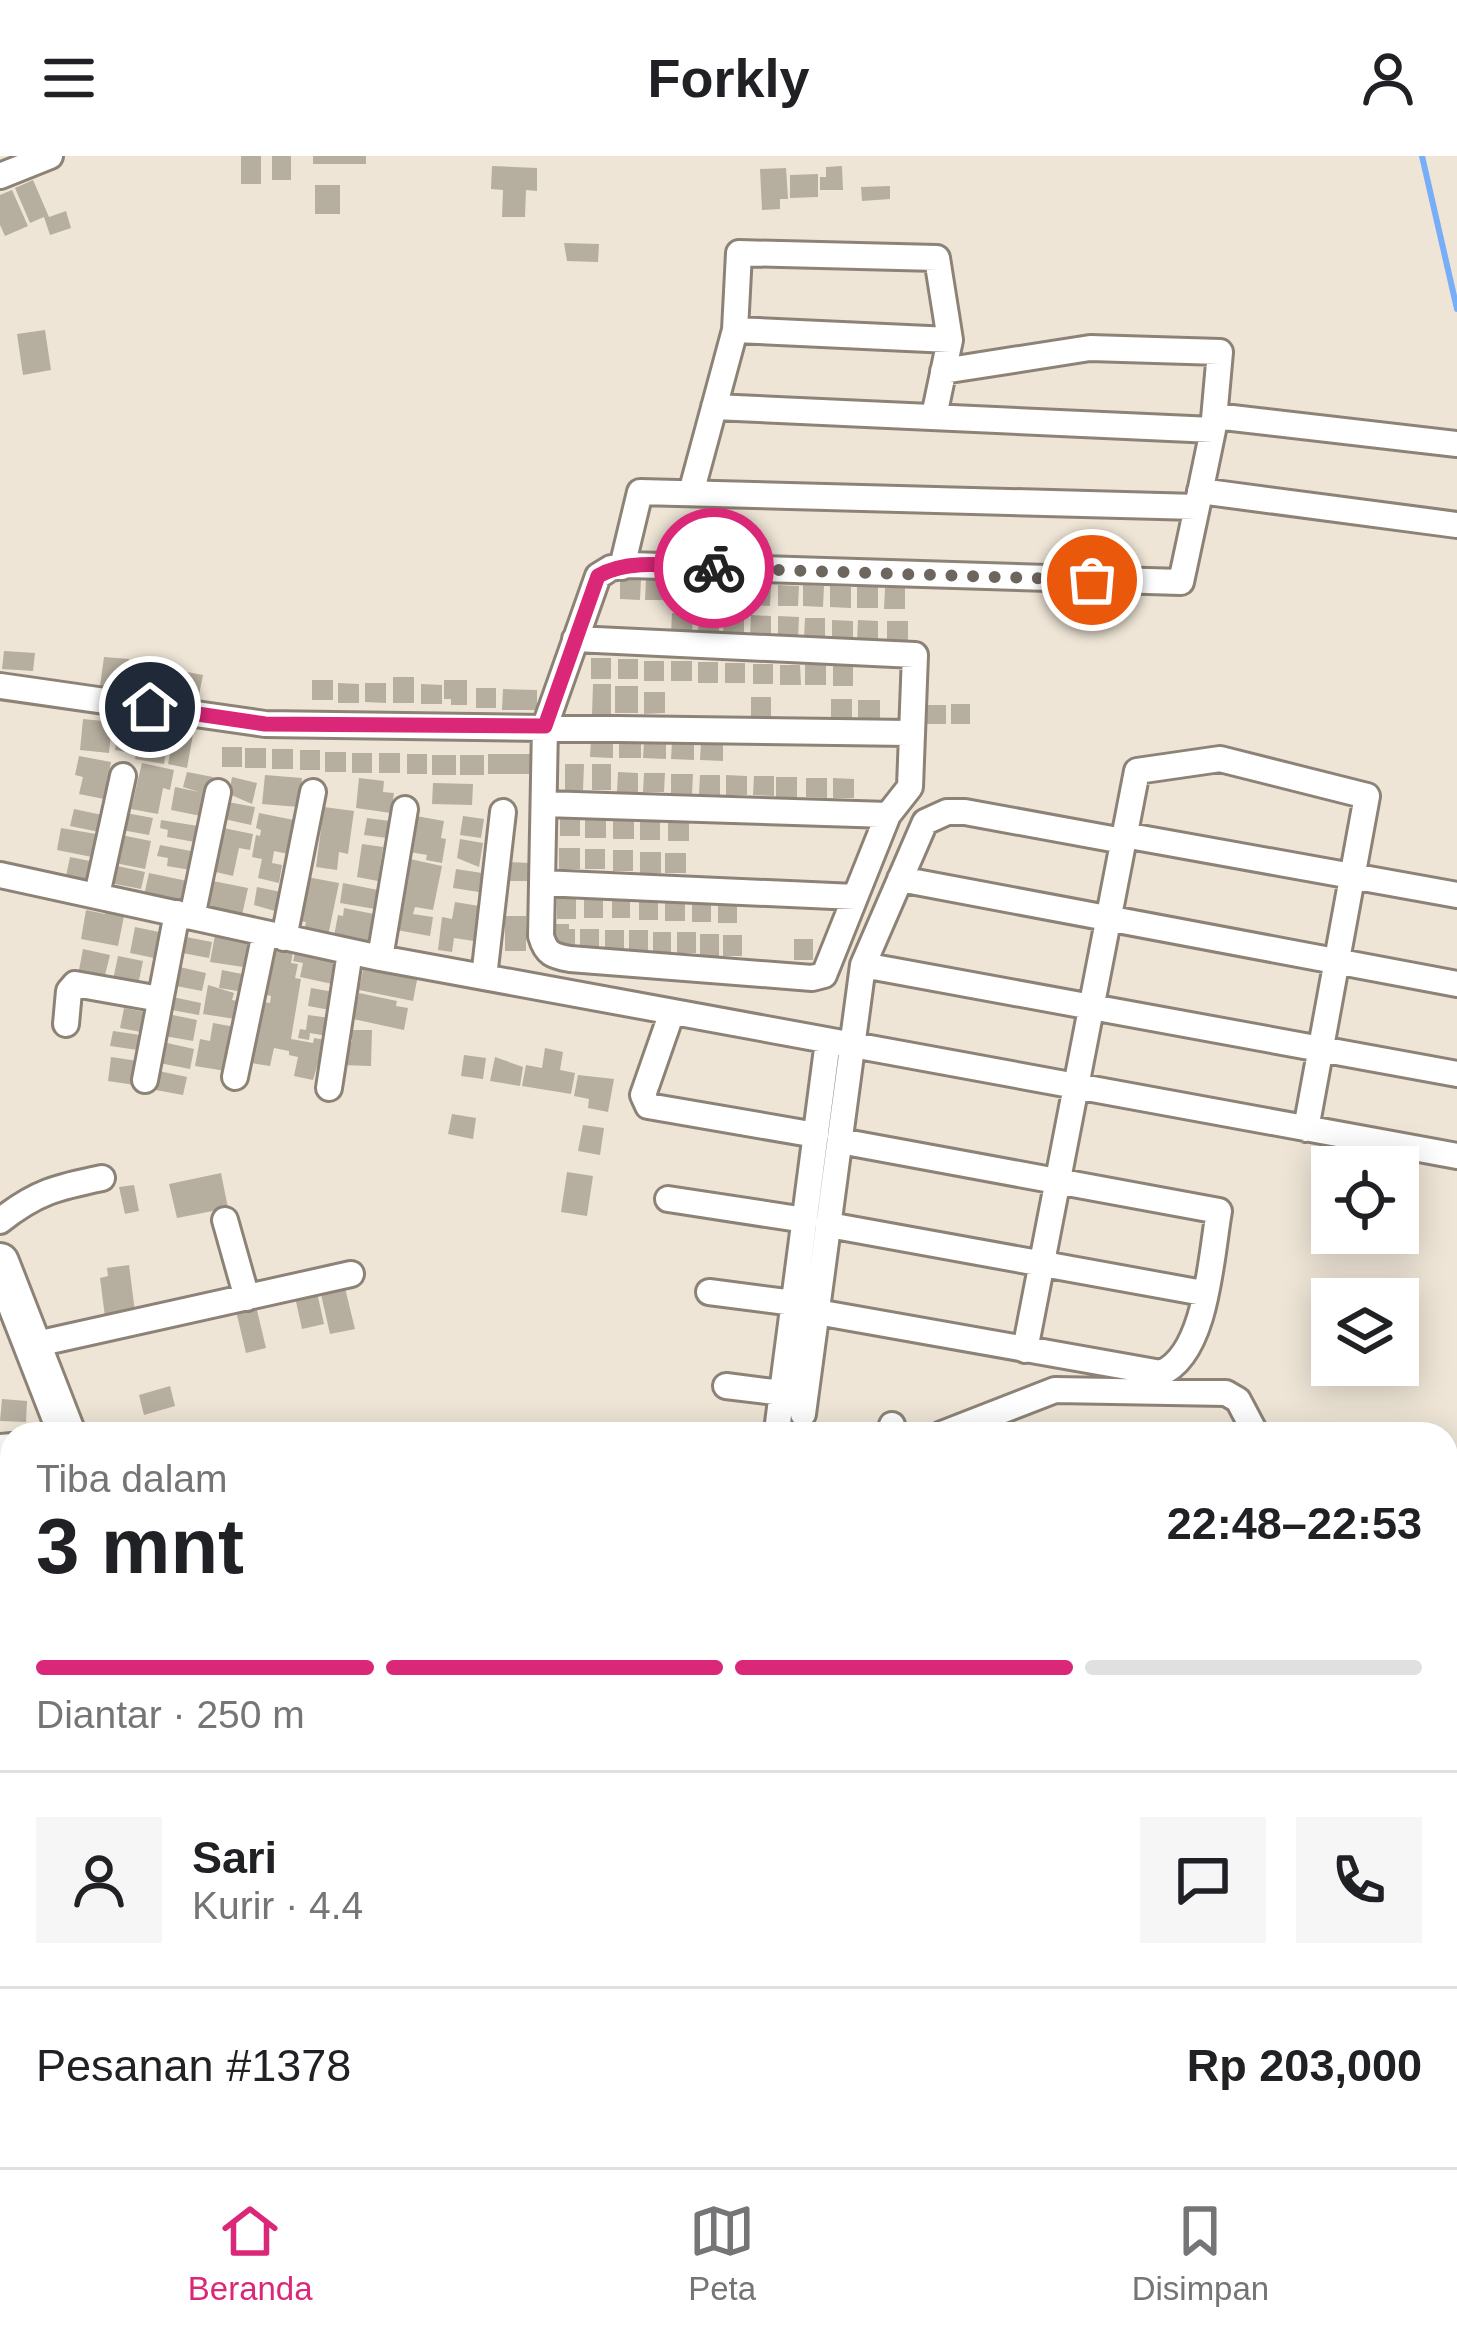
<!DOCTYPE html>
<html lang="id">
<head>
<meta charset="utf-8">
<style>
	body { margin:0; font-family:Arial,sans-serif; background:#f6f6f6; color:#202124; height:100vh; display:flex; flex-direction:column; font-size:45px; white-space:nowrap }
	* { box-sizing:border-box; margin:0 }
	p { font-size:39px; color:#757577 }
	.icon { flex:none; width:66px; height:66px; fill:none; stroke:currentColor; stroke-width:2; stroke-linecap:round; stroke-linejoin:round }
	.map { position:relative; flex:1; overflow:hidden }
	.sheet { position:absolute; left:0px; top:1266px; width:1458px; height:747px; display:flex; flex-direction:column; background:#fff; border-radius:36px 36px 0 0; box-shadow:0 6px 30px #0003 }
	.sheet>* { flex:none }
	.fabs { position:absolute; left:1311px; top:990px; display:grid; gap:24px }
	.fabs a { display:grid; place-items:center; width:108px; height:108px; border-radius:0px; background:#fff; box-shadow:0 6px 30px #0003; font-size:60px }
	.pin { position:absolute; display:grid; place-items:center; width:102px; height:102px; color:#fff; margin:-51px; border:6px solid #fff; border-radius:50%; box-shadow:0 3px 12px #0007 }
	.courier { position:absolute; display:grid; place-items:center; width:120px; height:120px; margin:-60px; border:9px solid #db2777; border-radius:50%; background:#fff; color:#222; box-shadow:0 3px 15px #0007 }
	.summary em { font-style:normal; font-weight:800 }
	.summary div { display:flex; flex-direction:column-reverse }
	.summary { display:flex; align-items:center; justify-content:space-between; height:204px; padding:0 36px }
	h1 { font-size:78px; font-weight:800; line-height:90px }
	.bar { display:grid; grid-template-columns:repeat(4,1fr); gap:18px 12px; align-content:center; height:144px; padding:0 36px }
	.bar i { height:15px; border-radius:9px; background:#e0e0e0 }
	.bar .current { background:#db2777 }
	.bar p { grid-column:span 4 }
	.line { display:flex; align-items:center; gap:30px; padding:0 36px; border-top:3px solid #e0e0e0 }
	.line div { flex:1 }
	.round { display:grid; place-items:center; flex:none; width:126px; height:126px; border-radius:0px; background:#f6f6f6 }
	header { display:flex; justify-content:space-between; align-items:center; height:156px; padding:0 36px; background:#fff; font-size:54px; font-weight:800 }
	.dock { display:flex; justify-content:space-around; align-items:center; height:168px; border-top:3px solid #e0e0e0; background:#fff; font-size:33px; color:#757577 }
	.dock a { display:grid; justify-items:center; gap:6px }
	.dock .current { color:#db2777 }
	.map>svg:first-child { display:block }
	.green { fill:#fcd18a }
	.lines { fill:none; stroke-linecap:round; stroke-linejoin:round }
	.stream { stroke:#76aef7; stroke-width:6 }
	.building { fill:#b6ae9f }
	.minor-casing { stroke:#8c8376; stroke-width:30 }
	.highway-casing { stroke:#8c8376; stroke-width:42 }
	.minor { stroke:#fff; stroke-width:24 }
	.highway { stroke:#fff; stroke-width:36 }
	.done { stroke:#6c665e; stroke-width:12; stroke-dasharray:0 21.6 }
	.route { stroke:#db2777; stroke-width:15 }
</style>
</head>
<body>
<header><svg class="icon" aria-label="menu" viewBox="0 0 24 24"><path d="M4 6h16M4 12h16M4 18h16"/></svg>Forkly<svg class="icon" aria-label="person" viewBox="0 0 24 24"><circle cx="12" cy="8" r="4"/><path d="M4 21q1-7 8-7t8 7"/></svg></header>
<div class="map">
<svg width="1457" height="2011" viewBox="0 0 1457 2011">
	<rect width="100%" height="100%" fill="#eee5d6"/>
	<path class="green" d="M 1457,1665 L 1457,2011 L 938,2011 L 946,2001 L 1446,2001 L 1446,1686 Z"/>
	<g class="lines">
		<path class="stream" d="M 1422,0 L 1457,153"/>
	</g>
	<path class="building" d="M 241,0 L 261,0 L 261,28 L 241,28 Z
		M 272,0 L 291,0 L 291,24 L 272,24 Z
		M 313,0 L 366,0 L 366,8 L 313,8 Z
		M 492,10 L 537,12 L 537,35 L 526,34 L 525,61 L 502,61 L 503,34 L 491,33 Z
		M 842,10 L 843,34 L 820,34 L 820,21 L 826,21 L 826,11 Z
		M 786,12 L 788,43 L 780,43 L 780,53 L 762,54 L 760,13 Z
		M 818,18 L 818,41 L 790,42 L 790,19 Z
		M 33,24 L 49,61 L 66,55 L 71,72 L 50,79 L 44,61 L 30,67 L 15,32 Z
		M 315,29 L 340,29 L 340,58 L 315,58 Z
		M 890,30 L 890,43 L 862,45 L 861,31 Z
		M 12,34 L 28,70 L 5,80 L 0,69 L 0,39 Z
		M 564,87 L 599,88 L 598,106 L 567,105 Z
		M 45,174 L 51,214 L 23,219 L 17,178 Z
		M 620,422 L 641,423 L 640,444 L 620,443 Z
		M 646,423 L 667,423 L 666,444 L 645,444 Z
		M 672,424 L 693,424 L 693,445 L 672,445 Z
		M 699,425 L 720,426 L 719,446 L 698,446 Z
		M 725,427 L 745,427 L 745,448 L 724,448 Z
		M 750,429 L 771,429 L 770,450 L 750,449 Z
		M 778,429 L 799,430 L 798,450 L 778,450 Z
		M 803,429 L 824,430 L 823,451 L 803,450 Z
		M 830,430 L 851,431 L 851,452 L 830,451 Z
		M 857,431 L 878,431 L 878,452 L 857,452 Z
		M 885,432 L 905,432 L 905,453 L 884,453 Z
		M 672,457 L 693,458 L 692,479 L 671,478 Z
		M 699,458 L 719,458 L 719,479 L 698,479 Z
		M 724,458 L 744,458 L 744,479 L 723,479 Z
		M 751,459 L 771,460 L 771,481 L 750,480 Z
		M 778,460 L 799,461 L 798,482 L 778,482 Z
		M 805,462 L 825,462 L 825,483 L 804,483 Z
		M 832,464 L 853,465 L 853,486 L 832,485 Z
		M 858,464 L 878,465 L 878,486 L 857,485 Z
		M 887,465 L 908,465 L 908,486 L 887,486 Z
		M 4,495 L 35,497 L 33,515 L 2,513 Z
		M 104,501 L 129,503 L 125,532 L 100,530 Z
		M 591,502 L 611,502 L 611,523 L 591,523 Z
		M 618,503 L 638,503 L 638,523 L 618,523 Z
		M 132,505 L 156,509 L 151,537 L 127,533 Z
		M 644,505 L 664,505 L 664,525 L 644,525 Z
		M 671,505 L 692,505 L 692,525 L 671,525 Z
		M 698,506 L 718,506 L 718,527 L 698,527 Z
		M 725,507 L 745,507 L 745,527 L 725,527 Z
		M 753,508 L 773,508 L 773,528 L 753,528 Z
		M 780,509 L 800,509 L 801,529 L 780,529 Z
		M 805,509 L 826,509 L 826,529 L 805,529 Z
		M 833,510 L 853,510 L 853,530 L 833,530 Z
		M 161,512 L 181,513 L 180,540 L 159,539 Z
		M 187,516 L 203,519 L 198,544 L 183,541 Z
		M 393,521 L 414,521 L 414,547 L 393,547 Z
		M 312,524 L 333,524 L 333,544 L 312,544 Z
		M 444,524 L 467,524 L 467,549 L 451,549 L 451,543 L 444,543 Z
		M 338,527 L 359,528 L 359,547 L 338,547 Z
		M 365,527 L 386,527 L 386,547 L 365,546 Z
		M 421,528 L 442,529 L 442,548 L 421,548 Z
		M 593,528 L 611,528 L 611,558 L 592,558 Z
		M 615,530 L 638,530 L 638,557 L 615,557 Z
		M 476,532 L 496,532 L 496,552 L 476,552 Z
		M 503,533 L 537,534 L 537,554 L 502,554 Z
		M 644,536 L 665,536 L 665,557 L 644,558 Z
		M 751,541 L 771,541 L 771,561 L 751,561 Z
		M 831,543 L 852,543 L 852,564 L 831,564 Z
		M 858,544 L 880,544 L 880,565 L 858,565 Z
		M 951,548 L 970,548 L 970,568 L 951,568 Z
		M 926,549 L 946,549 L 946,568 L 926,568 Z
		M 83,563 L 112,566 L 109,597 L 80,594 Z
		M 118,572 L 136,575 L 132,597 L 115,594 Z
		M 140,573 L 169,577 L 164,608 L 135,603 Z
		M 175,574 L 193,578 L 187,612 L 168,608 Z
		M 591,583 L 613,584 L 613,602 L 590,601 Z
		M 619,584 L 641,585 L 641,602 L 619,602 Z
		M 644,585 L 666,585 L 666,603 L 643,602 Z
		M 672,586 L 694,586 L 694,604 L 671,603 Z
		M 701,586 L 723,587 L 723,605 L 700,604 Z
		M 222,591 L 242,591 L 242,611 L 222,611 Z
		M 245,592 L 266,592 L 266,612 L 245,612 Z
		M 272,593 L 293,593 L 293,613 L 272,613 Z
		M 300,594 L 320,594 L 320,614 L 300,614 Z
		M 325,596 L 346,596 L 346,616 L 325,616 Z
		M 352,597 L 372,597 L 372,617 L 352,617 Z
		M 379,597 L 400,597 L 400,617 L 379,617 Z
		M 407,598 L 427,598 L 427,618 L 407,618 Z
		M 488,598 L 535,598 L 535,618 L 488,618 Z
		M 432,599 L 456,599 L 456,619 L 432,619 Z
		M 460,599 L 484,599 L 484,619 L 460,619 Z
		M 79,600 L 111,606 L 104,643 L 79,638 L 83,621 L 75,619 Z
		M 142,607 L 174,614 L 170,634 L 163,632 L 158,658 L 131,653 Z
		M 565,608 L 584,608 L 583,634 L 565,634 Z
		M 592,608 L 611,608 L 611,634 L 592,634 Z
		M 187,616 L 213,621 L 206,661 L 171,654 L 175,631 L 199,636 L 183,631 Z
		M 618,616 L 638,617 L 638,636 L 617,636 Z
		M 644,617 L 665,617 L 664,636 L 643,636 Z
		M 671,618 L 693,618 L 692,638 L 671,637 Z
		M 265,619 L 302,622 L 299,651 L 262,648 Z
		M 700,619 L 720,619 L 720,639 L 699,638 Z
		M 726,619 L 747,620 L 747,639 L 726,639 Z
		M 754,620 L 774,620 L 774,640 L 753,639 Z
		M 232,621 L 257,627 L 252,648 L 229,638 Z
		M 776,621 L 797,621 L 797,641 L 776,641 Z
		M 359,622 L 384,625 L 383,636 L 394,637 L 391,657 L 356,652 Z
		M 806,622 L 827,622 L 827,642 L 806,641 Z
		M 833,622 L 854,623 L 854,642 L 833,642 Z
		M 433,627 L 473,628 L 472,649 L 432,648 Z
		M 228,646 L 255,651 L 251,669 L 224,663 Z
		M 324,651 L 354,655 L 348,698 L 339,696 L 337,714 L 316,711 Z
		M 74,653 L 102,659 L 99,676 L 70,670 Z
		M 126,657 L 153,662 L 149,679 L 122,674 Z
		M 259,657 L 294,664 L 288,698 L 274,695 L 272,707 L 282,709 L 279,727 L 258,722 L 262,703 L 252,701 L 256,679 L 260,680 L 261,674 L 256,672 Z
		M 560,659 L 580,659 L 580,680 L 560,680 Z
		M 416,660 L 444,665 L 441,682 L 446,683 L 442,707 L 426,704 L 427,699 L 410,696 Z
		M 463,660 L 484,663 L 481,682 L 460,679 Z
		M 585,661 L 606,661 L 606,682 L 585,682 Z
		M 367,662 L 390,665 L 387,682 L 364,679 Z
		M 613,662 L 634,662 L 634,683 L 613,683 Z
		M 161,664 L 198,670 L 195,686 L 167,681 L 168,674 L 160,672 Z
		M 640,664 L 660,664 L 660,684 L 640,684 Z
		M 668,664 L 689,664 L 689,685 L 668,685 Z
		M 61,672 L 102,679 L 97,702 L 57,694 Z
		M 223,672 L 253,678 L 250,694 L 239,692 L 233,720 L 207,714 L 211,697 L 217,698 Z
		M 116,678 L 151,685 L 145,713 L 110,706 Z
		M 460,683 L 483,687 L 479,711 L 457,702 Z
		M 362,688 L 383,691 L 378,725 L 357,721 Z
		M 160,689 L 201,697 L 197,715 L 167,710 L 168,702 L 157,700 Z
		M 559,692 L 580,692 L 580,713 L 559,713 Z
		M 585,693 L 605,693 L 605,713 L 585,713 Z
		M 613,694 L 633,694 L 633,715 L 613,715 Z
		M 640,696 L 661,696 L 661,717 L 640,717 Z
		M 665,697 L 686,697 L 686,717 L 665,717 Z
		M 70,701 L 95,706 L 91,730 L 65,725 Z
		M 410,703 L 442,710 L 433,754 L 415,751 L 413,758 L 433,761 L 430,780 L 391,773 L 402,717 L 407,718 Z
		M 507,706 L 530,707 L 530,725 L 507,725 Z
		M 113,709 L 145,716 L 141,733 L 110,727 Z
		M 456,713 L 482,717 L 479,736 L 453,732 Z
		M 149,717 L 192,726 L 187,753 L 143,744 Z
		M 302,720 L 339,727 L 328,780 L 304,775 L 306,766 L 294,764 Z
		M 213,725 L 248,732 L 242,759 L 208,753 Z
		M 343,727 L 378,734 L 375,753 L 340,747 Z
		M 257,731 L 286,737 L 282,757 L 254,749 Z
		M 557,741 L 576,741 L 576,763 L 557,763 Z
		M 584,741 L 603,741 L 603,762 L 584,762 Z
		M 612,741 L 630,741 L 630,762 L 612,762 Z
		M 639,742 L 658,742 L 658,764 L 639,764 Z
		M 665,744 L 685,744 L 685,765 L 665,765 Z
		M 692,744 L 711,744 L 711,766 L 692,766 Z
		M 718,745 L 737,745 L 737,767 L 718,767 Z
		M 455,746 L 479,750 L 474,785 L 454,782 L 452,796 L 438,794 L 442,761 L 452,763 Z
		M 106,752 L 125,755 L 118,790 L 81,783 L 86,754 L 105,758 Z
		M 344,752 L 374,758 L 369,787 L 334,780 L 338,759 L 343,760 Z
		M 505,760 L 526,760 L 526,795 L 505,795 Z
		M 548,768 L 569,768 L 569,773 L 575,773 L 575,795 L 558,795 Z
		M 135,771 L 169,778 L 164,804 L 130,797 Z
		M 580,773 L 599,773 L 599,794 L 580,794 Z
		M 605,774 L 624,774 L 624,795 L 605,795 Z
		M 629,774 L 648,774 L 648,795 L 629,795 Z
		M 653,776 L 671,776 L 671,797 L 653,797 Z
		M 677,776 L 696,776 L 696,797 L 677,797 Z
		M 700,778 L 719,778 L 719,800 L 700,800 Z
		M 215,779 L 255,785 L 250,812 L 210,806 Z
		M 723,779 L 742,779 L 742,800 L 723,800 Z
		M 181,780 L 212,786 L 209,802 L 177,796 Z
		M 794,783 L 813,783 L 813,804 L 794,804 Z
		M 270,785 L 294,790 L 291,807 L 298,808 L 295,822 L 301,823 L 291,883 L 313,887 L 314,882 L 325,884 L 313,924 L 294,920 L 298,901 L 289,899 L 289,895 L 274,892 L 270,910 L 251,907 L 253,870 L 260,871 L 262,859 L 255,858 L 257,845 L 270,847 L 271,840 L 267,839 L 268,831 L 261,830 Z
		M 83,793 L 110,799 L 105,819 L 79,814 Z
		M 296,793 L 342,802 L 337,829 L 300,821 L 303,807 L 293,805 Z
		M 118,800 L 143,805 L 138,829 L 113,824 Z
		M 364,809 L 418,819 L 413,845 L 359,834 Z
		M 175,810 L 206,817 L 202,835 L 171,829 Z
		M 222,814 L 247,819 L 244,836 L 219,832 Z
		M 208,829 L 234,837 L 232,844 L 238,845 L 235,863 L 203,858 Z
		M 311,832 L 334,836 L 330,854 L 308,850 Z
		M 359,837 L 397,845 L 396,850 L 408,852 L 404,874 L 353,863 Z
		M 168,840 L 201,847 L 199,859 L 166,853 Z
		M 124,852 L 150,857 L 146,877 L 120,872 Z
		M 163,857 L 197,864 L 193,885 L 159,879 Z
		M 308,859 L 330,862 L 327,880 L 310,877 L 309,884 L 298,882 L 300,873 L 306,874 Z
		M 213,867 L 235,871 L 232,916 L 195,910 L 200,883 L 210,885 Z
		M 352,874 L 372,874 L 371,910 L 340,909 L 341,886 L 352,886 Z
		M 113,875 L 140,879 L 138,894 L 110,890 Z
		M 158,885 L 194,893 L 190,913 L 154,906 Z
		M 545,892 L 563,896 L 560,914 L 575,917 L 571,938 L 522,930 L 526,909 L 542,912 Z
		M 464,899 L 486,902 L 483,923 L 461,920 Z
		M 111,901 L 138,905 L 135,929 L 108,925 Z
		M 495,901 L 523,911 L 520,930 L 490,925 Z
		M 154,914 L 187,921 L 183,939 L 150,933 Z
		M 578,919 L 614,923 L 608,956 L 588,952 L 589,943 L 574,940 Z
		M 452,958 L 476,962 L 473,983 L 448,978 Z
		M 583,969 L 604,972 L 600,999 L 578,995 Z
		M 567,1016 L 593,1020 L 587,1060 L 561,1056 Z
		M 221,1017 L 228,1052 L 177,1062 L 169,1028 Z
		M 134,1029 L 139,1055 L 125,1058 L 119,1031 Z
		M 129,1109 L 135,1156 L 105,1161 L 100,1122 L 108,1120 L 107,1112 Z
		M 344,1128 L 355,1173 L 330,1178 L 320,1134 Z
		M 317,1136 L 324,1168 L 302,1173 L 295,1141 Z
		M 256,1150 L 266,1192 L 246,1197 L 236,1155 Z
		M 170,1230 L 175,1250 L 144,1259 L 139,1239 Z
		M 2,1243 L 27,1245 L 26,1266 L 0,1265 Z"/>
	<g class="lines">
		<defs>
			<path id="minor" d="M 0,20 L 50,0
				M 735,174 L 950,184
				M 714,251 L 1213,274 L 1220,196 L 1090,192 L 943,215
				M 1215,260 L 1457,288
				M 1200,335 L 1457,369
				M 691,337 L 735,174 L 739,97 L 937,102 L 950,184 L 934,260
				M 622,411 L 640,336 L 1197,351 L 1213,274
				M 575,483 L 915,499 L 910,631 L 888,659 L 824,819 L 812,822 L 570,803 C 553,800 546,798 541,780 L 545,570 L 598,420 L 611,412 L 630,409 L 1181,426 L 1197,351
				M 0,530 L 265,568 L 910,577
				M 544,648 L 888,659
				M 1124,679 L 1457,739
				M 0,719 L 380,802 L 1457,1000
				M 900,723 L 1457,828
				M 542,727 L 855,741
				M 97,739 L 123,620
				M 192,761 L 218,636
				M 284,782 L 313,636
				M 380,802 L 405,653
				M 863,809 L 1457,918
				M 484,821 L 503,656
				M 672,856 L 643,939 L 648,950 L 816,979
				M 66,868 L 69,835 L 75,828 L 160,843
				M 235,921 L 265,777
				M 145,924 L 177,757
				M 329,932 L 350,796
				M 668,1043 L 805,1064
				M 225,1064 L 247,1142
				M 0,1065 C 36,1036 58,1031 102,1022
				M 829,1069 L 1203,1137
				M 709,1136 L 794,1147
				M 817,1156 L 1161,1217 C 1207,1198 1211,1100 1219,1055 L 840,985
				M 32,1189 L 351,1118
				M 1025,1194 L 1137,615 L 1220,603 L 1367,640 L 1306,973
				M 726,1230 L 782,1237
				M 803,1258 L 863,809 L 925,666 L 947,656 L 965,656 L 1123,685
				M 778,1267 L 828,885
				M 892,1269 L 894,1278
				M 942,1278 L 1055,1234 L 1226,1237 L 1238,1244 L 1256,1278
				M 0,1291 L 12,1290
				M 0,1423 L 12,1426
				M 1446,1468 L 1457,1470"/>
			<path id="highway" d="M 0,1106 L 67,1278
				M 219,2011 L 219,2001"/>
		</defs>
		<use href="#minor" class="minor-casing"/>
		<use href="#highway" class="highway-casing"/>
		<use href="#minor" class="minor"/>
		<use href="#highway" class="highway"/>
	</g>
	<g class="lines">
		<path class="done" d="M 714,412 L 1092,424"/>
		<path class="route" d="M 150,551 L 265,568 L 545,570 L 598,420 C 630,401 678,411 714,412"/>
	</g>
</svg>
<div class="fabs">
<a><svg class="icon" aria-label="locate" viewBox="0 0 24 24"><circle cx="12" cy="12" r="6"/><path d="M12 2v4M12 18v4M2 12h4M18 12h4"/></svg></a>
<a><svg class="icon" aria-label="layers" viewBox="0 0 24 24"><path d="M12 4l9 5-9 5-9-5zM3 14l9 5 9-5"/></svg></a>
</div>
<div class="pin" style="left:1092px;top:424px;background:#ea580c"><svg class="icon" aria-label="bag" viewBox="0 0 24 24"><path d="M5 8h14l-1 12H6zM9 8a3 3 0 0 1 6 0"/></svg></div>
<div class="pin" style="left:150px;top:551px;background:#1f2937"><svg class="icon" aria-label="home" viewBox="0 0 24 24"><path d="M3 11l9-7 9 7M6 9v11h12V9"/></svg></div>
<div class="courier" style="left:714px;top:412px"><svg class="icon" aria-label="bike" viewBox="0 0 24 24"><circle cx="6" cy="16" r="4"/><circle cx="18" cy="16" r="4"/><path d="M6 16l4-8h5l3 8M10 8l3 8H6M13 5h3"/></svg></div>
<section class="sheet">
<div class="summary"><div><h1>3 mnt</h1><p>Tiba dalam</p></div><em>22:48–22:53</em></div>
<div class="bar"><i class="current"></i><i class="current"></i><i class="current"></i><i></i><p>Diantar · 250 m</p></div>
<div class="line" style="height:216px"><a class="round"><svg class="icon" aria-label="person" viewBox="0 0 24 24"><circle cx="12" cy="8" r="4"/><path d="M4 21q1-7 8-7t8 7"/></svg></a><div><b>Sari</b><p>Kurir · 4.4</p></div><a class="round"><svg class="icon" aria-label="chat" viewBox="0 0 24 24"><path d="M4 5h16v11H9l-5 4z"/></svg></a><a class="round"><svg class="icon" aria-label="phone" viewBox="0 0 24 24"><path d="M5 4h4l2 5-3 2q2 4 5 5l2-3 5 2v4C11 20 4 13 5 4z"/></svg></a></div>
<div class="line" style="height:156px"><div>Pesanan #1378</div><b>Rp 203,000</b></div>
</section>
</div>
<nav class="dock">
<a class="current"><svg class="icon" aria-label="home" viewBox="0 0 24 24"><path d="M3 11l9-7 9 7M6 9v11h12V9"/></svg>Beranda</a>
<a><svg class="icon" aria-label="map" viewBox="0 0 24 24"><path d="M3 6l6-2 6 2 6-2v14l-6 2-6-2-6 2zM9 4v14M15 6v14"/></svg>Peta</a>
<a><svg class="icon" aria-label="saved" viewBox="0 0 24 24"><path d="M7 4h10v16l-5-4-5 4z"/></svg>Disimpan</a>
</nav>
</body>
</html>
